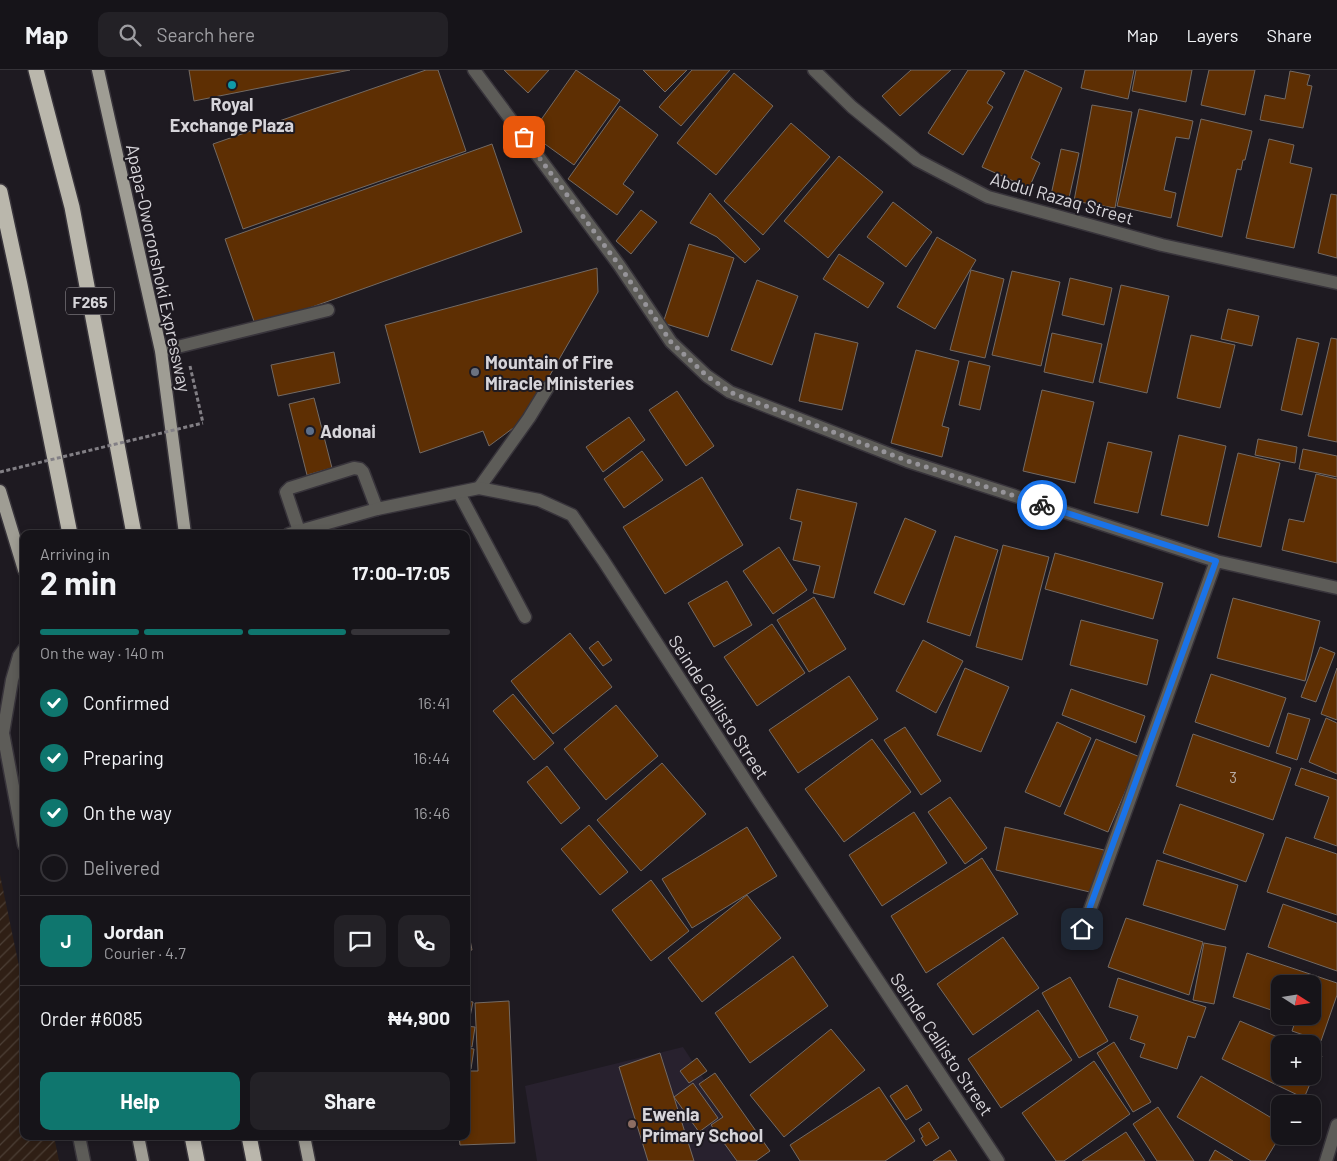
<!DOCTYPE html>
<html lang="en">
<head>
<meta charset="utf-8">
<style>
	body { margin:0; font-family:Barlow,sans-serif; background:#232126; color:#f1f3f6; height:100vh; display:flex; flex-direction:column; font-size:19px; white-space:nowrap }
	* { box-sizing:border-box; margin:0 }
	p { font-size:16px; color:#9e9ea2 }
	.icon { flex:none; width:28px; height:28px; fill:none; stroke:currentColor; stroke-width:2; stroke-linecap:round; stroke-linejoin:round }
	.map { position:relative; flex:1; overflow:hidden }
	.panel { position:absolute; left:20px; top:460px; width:450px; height:610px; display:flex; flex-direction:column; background:#161419; border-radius:10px; box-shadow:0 2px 8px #0003,0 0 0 1px #353338 }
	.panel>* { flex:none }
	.needle { width:32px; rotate:102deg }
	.tools { position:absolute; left:1271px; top:905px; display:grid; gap:10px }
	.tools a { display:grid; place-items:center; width:50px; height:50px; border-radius:10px; background:#161419; box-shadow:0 2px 8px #0003,0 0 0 1px #353338; font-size:25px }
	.pin { position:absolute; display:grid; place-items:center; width:42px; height:42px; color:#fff; margin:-21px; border-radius:10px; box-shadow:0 2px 8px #0006 }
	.courier { position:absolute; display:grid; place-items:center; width:50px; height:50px; margin:-25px; border:4px solid #1a73e8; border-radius:50%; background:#fff; color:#222; box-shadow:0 1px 6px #0007 }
	.head em { font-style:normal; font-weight:700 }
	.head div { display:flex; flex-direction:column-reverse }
	.head { display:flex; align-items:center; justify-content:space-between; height:85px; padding:0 20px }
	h1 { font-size:32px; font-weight:700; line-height:38px }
	.bar { display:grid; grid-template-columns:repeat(4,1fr); gap:8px 5px; align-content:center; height:60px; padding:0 20px }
	.bar i { height:6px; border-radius:4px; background:#353338 }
	.bar .active { background:#0f766e }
	.bar p { grid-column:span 4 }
	.line { display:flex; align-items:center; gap:12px; padding:0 20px; border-top:1px solid #353338 }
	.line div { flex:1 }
	.round { display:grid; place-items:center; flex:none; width:52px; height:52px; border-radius:10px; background:#232126 }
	ol { padding:0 20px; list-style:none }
	li { display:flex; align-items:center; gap:15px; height:55px }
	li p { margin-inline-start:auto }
	li .icon { padding:5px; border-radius:50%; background:#0f766e; color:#fff; stroke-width:4 }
	li:last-child { color:#9e9ea2 }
	li i { width:28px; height:28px; border:2px solid #353338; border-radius:50% }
	.primary-button { display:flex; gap:10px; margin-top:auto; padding:10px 20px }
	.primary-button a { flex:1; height:58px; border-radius:10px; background:#0f766e; color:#fff; font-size:20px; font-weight:700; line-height:58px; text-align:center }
	.primary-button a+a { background:#232126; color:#f1f3f6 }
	header { display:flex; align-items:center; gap:30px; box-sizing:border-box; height:70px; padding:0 25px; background:#161419; border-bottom:1px solid #353338 }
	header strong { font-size:24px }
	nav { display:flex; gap:28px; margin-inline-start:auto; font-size:18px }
	.search { width:350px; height:45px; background:#232126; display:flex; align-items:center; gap:12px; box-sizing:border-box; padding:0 18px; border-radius:10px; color:#9e9ea2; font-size:19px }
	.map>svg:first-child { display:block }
	.built { fill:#28212e }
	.industrial { fill:url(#industrial-furrows) }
	.building { fill:#5e2f03; stroke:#736a64 }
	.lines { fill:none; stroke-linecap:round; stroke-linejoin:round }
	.lane-casing { stroke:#38343b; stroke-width:15 }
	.street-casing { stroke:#38343b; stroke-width:15 }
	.primary-casing { stroke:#38343b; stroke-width:15 }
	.highway-casing { stroke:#38343b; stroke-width:18 }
	.path { stroke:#827f85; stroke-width:3; stroke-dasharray:4 2.5; stroke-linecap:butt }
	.lane { stroke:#5d5c58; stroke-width:12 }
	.street { stroke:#5d5c58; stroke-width:12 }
	.primary { stroke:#9f9d94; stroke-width:12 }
	.highway { stroke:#bab7ac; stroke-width:15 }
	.path-bridge { stroke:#827f85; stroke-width:3; stroke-dasharray:4 2.5; stroke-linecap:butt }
	.done { stroke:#969499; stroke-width:5; stroke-dasharray:0 9 }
	.route { stroke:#1a73e8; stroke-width:6 }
	.culture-dot { fill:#0f9aa8; stroke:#1e1a21; stroke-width:2 }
	.worship-dot { fill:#6b7280; stroke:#1e1a21; stroke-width:2 }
	.service-dot { fill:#5c6f8a; stroke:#1e1a21; stroke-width:2 }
	.education-dot { fill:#8d6e63; stroke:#1e1a21; stroke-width:2 }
	.labels { text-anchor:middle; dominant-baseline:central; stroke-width:4; stroke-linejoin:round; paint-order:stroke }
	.number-label { font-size:15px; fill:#b9aca4 }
	.shield { fill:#1e1a21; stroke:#a09da2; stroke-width:1 }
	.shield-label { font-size:16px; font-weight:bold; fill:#d7d5da }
	.poi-label { font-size:18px; font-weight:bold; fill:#d7d5da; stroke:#1e1a21; text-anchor:start }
	.street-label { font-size:18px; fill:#d7d5da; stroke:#1e1a21 }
</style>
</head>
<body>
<header>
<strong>Map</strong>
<div class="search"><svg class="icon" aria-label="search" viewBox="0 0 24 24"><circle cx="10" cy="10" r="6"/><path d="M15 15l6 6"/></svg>Search here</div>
<nav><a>Map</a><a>Layers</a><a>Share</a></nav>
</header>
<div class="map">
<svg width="1337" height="1091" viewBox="0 0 1337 1091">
	<defs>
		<pattern id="industrial-furrows" width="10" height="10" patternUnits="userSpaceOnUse" patternTransform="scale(1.25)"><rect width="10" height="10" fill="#2f1f15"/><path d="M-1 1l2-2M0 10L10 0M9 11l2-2" fill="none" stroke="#4c3f36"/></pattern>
	</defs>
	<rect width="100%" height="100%" fill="#1e1a21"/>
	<path class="built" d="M 683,977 L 757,1091 L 537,1091 L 525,1016 Z"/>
	<path class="industrial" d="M 0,805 L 24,920 L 24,1066 L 54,1066 L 59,1091 L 0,1091 Z"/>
	<path class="building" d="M 189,0 L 350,0 L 194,31 Z
		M 426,0 L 438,0 L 466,81 L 243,159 L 213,74 Z
		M 504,0 L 549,0 L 528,23 Z
		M 576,0 L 620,30 L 574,95 L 531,64 Z
		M 643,0 L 687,0 L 665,22 Z
		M 692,0 L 730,0 L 681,56 L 659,37 Z
		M 911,0 L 951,0 L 900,46 L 882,26 Z
		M 968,0 L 1000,0 L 1005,3 L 987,33 L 993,37 L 963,85 L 928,63 Z
		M 1025,0 L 1062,18 L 1031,88 L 1040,93 L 1029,118 L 982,97 Z
		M 1085,0 L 1134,0 L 1128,29 L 1081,18 Z
		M 1136,0 L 1192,0 L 1186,32 L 1132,21 Z
		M 1209,0 L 1255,0 L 1245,45 L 1201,35 Z
		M 1290,1 L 1310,5 L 1307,15 L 1312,16 L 1303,58 L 1260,50 L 1265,25 L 1285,29 Z
		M 734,3 L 773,36 L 716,105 L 677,73 Z
		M 1092,35 L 1132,42 L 1115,138 L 1074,131 Z
		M 620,36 L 658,65 L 623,114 L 634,122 L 617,145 L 568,109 Z
		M 1139,39 L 1193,51 L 1189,69 L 1176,67 L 1164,120 L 1176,123 L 1171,148 L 1117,136 Z
		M 1201,49 L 1252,61 L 1245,90 L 1243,90 L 1241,100 L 1237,99 L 1222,167 L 1177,156 Z
		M 791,53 L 830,87 L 763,165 L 724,131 Z
		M 1269,69 L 1294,75 L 1290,93 L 1312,98 L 1294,178 L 1246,168 Z
		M 492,74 L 522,162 L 256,257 L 225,169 Z
		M 1061,79 L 1079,83 L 1069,128 L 1051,125 Z
		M 839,86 L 883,122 L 828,188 L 784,151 Z
		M 710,123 L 760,179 L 745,193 L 717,167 L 690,153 Z
		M 1331,124 L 1337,125 L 1337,188 L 1318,183 Z
		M 893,132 L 932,162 L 906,197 L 867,167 Z
		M 641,140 L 657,152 L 631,184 L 616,171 Z
		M 937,167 L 976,190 L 935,259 L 897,237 Z
		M 689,174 L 734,188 L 708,267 L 663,253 Z
		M 839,184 L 884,213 L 868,238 L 823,209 Z
		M 597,198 L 598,222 L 524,350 L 489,376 L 483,361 L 420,383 L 385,255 Z
		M 971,200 L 1004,209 L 985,288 L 950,280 Z
		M 1012,201 L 1060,212 L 1041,296 L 992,285 Z
		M 1070,208 L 1112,218 L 1104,255 L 1062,245 Z
		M 757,210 L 798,226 L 772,295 L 731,280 Z
		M 1121,215 L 1169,226 L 1147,323 L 1099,312 Z
		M 1228,239 L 1259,246 L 1252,276 L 1221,269 Z
		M 815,263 L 858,273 L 842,340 L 799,331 Z
		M 1052,263 L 1102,274 L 1093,313 L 1044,302 Z
		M 1191,265 L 1235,275 L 1220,338 L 1177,328 Z
		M 1297,268 L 1319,273 L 1302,345 L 1281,340 Z
		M 1331,268 L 1337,269 L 1337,372 L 1308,366 Z
		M 916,280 L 959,291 L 942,356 L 949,358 L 942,387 L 891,373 Z
		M 334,282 L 340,313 L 278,326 L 271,295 Z
		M 969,291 L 990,296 L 980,340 L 959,335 Z
		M 1042,320 L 1094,332 L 1075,413 L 1023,401 Z
		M 677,321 L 714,376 L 686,396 L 649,340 Z
		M 314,328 L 332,398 L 307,405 L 289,334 Z
		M 629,347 L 645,370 L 603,402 L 586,377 Z
		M 1179,365 L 1226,376 L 1208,456 L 1161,445 Z
		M 1258,369 L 1297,377 L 1295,393 L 1255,385 Z
		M 1108,372 L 1152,382 L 1138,443 L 1094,433 Z
		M 1303,379 L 1337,386 L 1337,407 L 1299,399 Z
		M 642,381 L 663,410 L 624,438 L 604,409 Z
		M 1238,383 L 1280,393 L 1261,477 L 1218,467 Z
		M 1316,404 L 1337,409 L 1337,493 L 1282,480 L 1289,449 L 1304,452 Z
		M 702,407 L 743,475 L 665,524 L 623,457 Z
		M 797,419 L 857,433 L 834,528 L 813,523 L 820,496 L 793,490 L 802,452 L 790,449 Z
		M 905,448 L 936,461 L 904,535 L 874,523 Z
		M 955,466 L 998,480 L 970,566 L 927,552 Z
		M 1003,475 L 1049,487 L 1022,590 L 976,577 Z
		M 779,477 L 807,520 L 773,544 L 743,501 Z
		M 1055,483 L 1163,513 L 1153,549 L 1045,519 Z
		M 727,511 L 752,555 L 714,577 L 688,533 Z
		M 814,527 L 846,579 L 809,602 L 777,550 Z
		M 1233,528 L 1320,551 L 1305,611 L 1217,588 Z
		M 1081,550 L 1158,570 L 1147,615 L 1070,595 Z
		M 772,554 L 805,603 L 757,636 L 724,587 Z
		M 570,563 L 612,617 L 553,664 L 511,611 Z
		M 923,570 L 963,591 L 936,643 L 896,621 Z
		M 598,571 L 612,590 L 603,596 L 589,578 Z
		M 1320,577 L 1335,583 L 1316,632 L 1301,627 Z
		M 965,598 L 1009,617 L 981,682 L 937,665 Z
		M 1337,598 L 1337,650 L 1321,644 Z
		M 1211,604 L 1286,628 L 1269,677 L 1195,652 Z
		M 849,606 L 878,649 L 798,703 L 769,660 Z
		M 1071,619 L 1145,646 L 1136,673 L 1062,645 Z
		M 513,624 L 554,673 L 534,690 L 493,641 Z
		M 616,635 L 658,686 L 606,730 L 564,679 Z
		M 1288,643 L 1310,649 L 1297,690 L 1276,683 Z
		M 1326,648 L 1337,653 L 1337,704 L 1309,692 Z
		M 1057,652 L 1091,668 L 1060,737 L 1025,722 Z
		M 905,657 L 941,711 L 921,725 L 884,670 Z
		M 1193,664 L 1291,698 L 1273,750 L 1176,716 Z
		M 872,669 L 911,722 L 844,772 L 805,719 Z
		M 1096,669 L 1140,687 L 1108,762 L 1064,744 Z
		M 662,693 L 706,744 L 641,801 L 597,750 Z
		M 547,696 L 580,738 L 561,754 L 527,712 Z
		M 1301,698 L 1337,710 L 1337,776 L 1314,768 L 1329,727 L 1295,715 Z
		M 950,727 L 987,778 L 965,794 L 928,742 Z
		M 1180,734 L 1264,764 L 1246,812 L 1163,783 Z
		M 914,742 L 947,793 L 882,836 L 849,785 Z
		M 589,755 L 628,802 L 600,825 L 561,779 Z
		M 747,757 L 777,806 L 692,858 L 662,809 Z
		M 1005,757 L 1104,780 L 1094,823 L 996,800 Z
		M 1286,767 L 1337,784 L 1337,845 L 1267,822 Z
		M 982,788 L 1018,844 L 926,903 L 891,846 Z
		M 1157,790 L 1238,815 L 1225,860 L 1143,835 Z
		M 651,810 L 689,861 L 651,891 L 612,840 Z
		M 747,825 L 781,868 L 702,932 L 668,888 Z
		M 1283,834 L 1337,853 L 1337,901 L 1268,877 Z
		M 1126,848 L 1203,872 L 1189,925 L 1108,897 Z
		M 466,849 L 472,880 L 466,881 Z
		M 1003,867 L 1039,918 L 973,965 L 937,914 Z
		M 1204,873 L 1226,877 L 1214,934 L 1193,930 Z
		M 1247,883 L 1337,913 L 1337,925 L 1321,971 L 1292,961 L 1296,949 L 1289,946 L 1312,946 L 1312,914 L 1280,914 L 1280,943 L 1233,927 Z
		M 793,886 L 828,936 L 750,993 L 715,943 Z
		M 1070,907 L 1108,971 L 1079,988 L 1042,923 Z
		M 1118,908 L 1206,937 L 1195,968 L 1188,966 L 1177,999 L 1140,987 L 1145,974 L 1130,969 L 1138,946 L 1109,937 Z
		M 466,931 L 473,932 L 469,952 L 466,951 Z
		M 509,931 L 515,1073 L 460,1075 L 459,1066 L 466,1066 L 466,1001 L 478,1001 L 475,933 Z
		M 1038,940 L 1072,990 L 1001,1038 L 968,989 Z
		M 1240,951 L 1294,974 L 1280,974 L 1280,1006 L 1312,1006 L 1312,982 L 1322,986 L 1304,1028 L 1222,989 Z
		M 466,956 L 475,957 L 472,977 L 466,976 Z
		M 831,959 L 865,1000 L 784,1067 L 750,1025 Z
		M 1114,972 L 1151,1032 L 1133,1042 L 1097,983 Z
		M 466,978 L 474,979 L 471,999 L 466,998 Z
		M 660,983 L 694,1091 L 648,1091 L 619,997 Z
		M 697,988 L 707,1001 L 689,1013 L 680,1001 Z
		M 1094,991 L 1130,1044 L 1064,1091 L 1056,1091 L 1022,1043 Z
		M 715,1003 L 770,1081 L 756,1091 L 737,1091 L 711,1055 L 723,1047 L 699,1014 Z
		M 1201,1006 L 1280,1053 L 1280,1066 L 1265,1091 L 1251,1091 L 1177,1047 Z
		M 693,1013 L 718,1048 L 699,1062 L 674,1027 Z
		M 907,1015 L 922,1040 L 906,1050 L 890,1026 Z
		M 879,1017 L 915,1071 L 885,1091 L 800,1091 L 790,1075 Z
		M 1158,1037 L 1194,1091 L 1157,1091 L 1133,1054 Z
		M 929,1052 L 939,1068 L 926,1076 L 921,1068 L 923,1067 L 919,1059 Z
		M 1126,1062 L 1145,1091 L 1082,1091 Z
		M 950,1080 L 957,1091 L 933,1091 Z
		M 1215,1080 L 1233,1091 L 1209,1091 Z"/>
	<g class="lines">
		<defs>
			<path id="lane" d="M 161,281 L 328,240
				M 479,418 L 529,348 L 548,317
				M 459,423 L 525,547
				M 299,461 L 286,422 L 290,418 L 354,398 L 360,399 L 363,402 L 377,439
				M 24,579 L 19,586 L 12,610 L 3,663 L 24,775
				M 79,1066 L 84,1091"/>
			<path id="street" d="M 474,0 L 619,195 L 671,272 L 707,306 L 730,322 L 907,391 L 1216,491 L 1337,518
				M 814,0 L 852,37 L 917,90 L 988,127 L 1162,175 L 1337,213
				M 289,464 L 377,439 L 479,418 L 539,430 L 572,445 L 603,490 L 757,728 L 998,1091
				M 1083,859 L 1216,491
				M 1326,1091 L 1337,1055"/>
			<path id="primary" d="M 98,0 L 161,281 L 185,464
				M 0,421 L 24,500
				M 138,1066 L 143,1091
				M 304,1066 L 309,1091"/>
			<path id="highway" d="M 36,0 L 72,137 L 134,464
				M 0,122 L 20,215 L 70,464
				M 192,1066 L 197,1091
				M 249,1066 L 254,1091"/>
		</defs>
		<use href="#lane" class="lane-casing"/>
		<use href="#street" class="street-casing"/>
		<use href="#primary" class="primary-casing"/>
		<use href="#highway" class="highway-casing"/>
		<path class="path" d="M 190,296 L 203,353"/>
		<use href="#lane" class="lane"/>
		<use href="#street" class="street"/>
		<use href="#primary" class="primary"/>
		<use href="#highway" class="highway"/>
		<path class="path-bridge" d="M 0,402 L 203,353"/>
	</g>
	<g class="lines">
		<path class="done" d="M 524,67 L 619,195 L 671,272 L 707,306 L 730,322 L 908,391 L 1042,435"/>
		<path class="route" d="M 1042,435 L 1216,491 L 1082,859"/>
	</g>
	<circle class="culture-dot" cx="232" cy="15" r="5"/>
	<circle class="worship-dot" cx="475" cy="302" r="5"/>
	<circle class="service-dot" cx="310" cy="361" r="5"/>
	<circle class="education-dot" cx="632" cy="1054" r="5"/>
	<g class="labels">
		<g class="number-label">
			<text x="1233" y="707">3</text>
		</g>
		<rect class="shield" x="66" y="217.5" width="48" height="27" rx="4"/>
		<g class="shield-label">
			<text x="90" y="231">F265</text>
		</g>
		<g class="poi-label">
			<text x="232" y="34" text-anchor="middle">Royal<tspan x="232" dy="21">Exchange Plaza</tspan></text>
			<text x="485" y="292">Mountain of Fire<tspan x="485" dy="21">Miracle Ministeries</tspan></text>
			<text x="320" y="361">Adonai</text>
			<text x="642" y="1044">Ewenla<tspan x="642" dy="21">Primary School</tspan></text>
		</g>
		<g class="street-label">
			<text transform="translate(1062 128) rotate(16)">Abdul Razaq Street</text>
			<text transform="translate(159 198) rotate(78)">Apapa-Oworonshoki Expressway</text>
			<text transform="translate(719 637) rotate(57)">Seinde Callisto Street</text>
			<text transform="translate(942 974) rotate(56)">Seinde Callisto Street</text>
		</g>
	</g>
</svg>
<div class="tools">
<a><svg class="needle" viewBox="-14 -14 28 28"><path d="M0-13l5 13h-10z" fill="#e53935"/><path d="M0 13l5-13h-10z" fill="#9e9ea2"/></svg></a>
<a>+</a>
<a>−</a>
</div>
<div class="pin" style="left:524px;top:67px;background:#ea580c"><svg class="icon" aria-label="bag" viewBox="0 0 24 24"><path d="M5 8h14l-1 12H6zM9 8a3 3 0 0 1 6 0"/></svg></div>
<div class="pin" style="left:1082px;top:859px;background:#1f2937"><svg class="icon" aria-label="home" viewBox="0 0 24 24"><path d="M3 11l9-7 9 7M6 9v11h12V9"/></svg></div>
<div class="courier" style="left:1042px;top:435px"><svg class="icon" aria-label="bike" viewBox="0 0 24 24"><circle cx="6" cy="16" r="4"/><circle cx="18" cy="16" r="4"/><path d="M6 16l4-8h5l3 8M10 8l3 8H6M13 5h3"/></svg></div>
<section class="panel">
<div class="head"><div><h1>2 min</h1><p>Arriving in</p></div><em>17:00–17:05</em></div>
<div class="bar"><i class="active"></i><i class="active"></i><i class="active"></i><i></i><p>On the way · 140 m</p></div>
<ol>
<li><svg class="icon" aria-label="check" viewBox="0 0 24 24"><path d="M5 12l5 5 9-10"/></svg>Confirmed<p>16:41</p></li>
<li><svg class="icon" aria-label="check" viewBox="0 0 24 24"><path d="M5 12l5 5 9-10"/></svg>Preparing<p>16:44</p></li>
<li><svg class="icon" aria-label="check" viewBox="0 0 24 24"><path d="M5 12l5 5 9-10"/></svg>On the way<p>16:46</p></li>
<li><i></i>Delivered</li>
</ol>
<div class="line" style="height:90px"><b class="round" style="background:#0f766e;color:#fff">J</b><div><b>Jordan</b><p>Courier · 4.7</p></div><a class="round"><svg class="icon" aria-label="chat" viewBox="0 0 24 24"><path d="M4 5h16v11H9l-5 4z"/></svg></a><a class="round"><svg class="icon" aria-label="phone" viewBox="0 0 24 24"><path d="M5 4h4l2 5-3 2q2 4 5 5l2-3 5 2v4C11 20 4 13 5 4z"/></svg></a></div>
<div class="line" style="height:65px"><div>Order #6085</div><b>₦4,900</b></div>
<div class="primary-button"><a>Help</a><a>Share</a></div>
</section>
</div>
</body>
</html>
